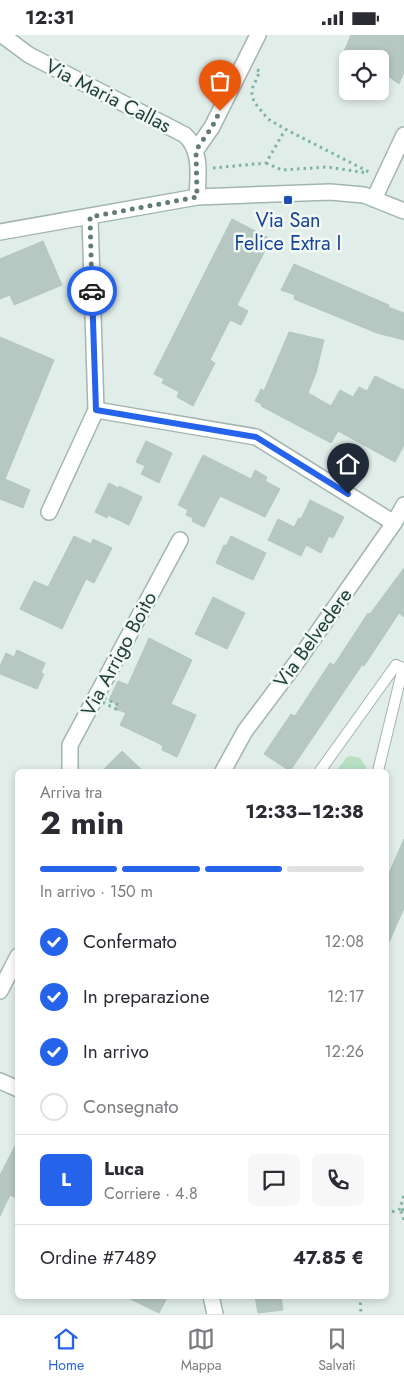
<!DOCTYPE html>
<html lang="it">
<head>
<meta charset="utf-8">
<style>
	body { margin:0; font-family:Jost,sans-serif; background:#f7f7f7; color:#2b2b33; height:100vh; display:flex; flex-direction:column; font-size:19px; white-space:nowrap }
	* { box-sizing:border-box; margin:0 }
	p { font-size:16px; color:#7c7c81 }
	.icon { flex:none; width:28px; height:28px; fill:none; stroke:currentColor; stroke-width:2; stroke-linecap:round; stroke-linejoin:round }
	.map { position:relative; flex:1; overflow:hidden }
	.side { position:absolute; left:15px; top:734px; width:374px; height:530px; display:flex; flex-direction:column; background:#fff; border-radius:8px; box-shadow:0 2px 8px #0003 }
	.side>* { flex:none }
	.tools { position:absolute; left:339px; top:15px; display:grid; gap:10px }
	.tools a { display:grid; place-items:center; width:50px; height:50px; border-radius:8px; background:#fff; box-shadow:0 2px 8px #0003; font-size:25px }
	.pin { position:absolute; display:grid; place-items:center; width:42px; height:42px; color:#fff; margin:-51px -21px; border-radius:50% 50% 50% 0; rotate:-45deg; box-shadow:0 0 5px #0007 }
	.pin .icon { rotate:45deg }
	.courier { position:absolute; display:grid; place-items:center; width:50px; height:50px; margin:-25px; border:4px solid #2563eb; border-radius:50%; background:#fff; color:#222; box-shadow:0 1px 6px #0007 }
	.overview em { font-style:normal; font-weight:700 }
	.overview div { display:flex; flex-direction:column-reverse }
	.overview { display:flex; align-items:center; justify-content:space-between; height:85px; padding:0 25px }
	h1 { font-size:32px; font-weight:700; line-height:38px }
	.bar { display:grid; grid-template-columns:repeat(4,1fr); gap:8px 5px; align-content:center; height:60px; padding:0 25px }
	.bar i { height:6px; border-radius:4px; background:#e1e1e2 }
	.bar .current { background:#2563eb }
	.bar p { grid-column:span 4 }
	.line { display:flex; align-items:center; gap:12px; padding:0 25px; border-top:1px solid #e1e1e2 }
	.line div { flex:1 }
	.round { display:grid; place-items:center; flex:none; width:52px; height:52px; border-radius:8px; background:#f7f7f7 }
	ol { padding:0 25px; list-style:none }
	li { display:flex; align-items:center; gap:15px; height:55px }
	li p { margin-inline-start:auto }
	li .icon { padding:5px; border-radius:50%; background:#2563eb; color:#fff; stroke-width:4 }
	li:last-child { color:#7c7c81 }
	li i { width:28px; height:28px; border:2px solid #e1e1e2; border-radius:50% }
	.status { display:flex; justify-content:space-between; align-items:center; height:35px; padding:0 25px; background:#fff; direction:ltr }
	.status svg { height:14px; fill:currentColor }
	.menu { display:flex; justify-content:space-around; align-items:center; height:70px; border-top:1px solid #e1e1e2; background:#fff; font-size:14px; color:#7c7c81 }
	.menu a { display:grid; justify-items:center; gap:2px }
	.menu .current { color:#2563eb }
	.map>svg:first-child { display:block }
	.green { fill:#b7e0c3 }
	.building { fill:#b6c8c1; stroke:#b2c7bf }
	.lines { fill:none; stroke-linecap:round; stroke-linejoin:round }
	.service-casing { stroke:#a3b5af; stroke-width:12 }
	.minor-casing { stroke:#a3b5af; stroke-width:18 }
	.tertiary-casing { stroke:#a3b5af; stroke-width:18 }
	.path { stroke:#7eb3a4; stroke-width:3; stroke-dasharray:2.5 4; stroke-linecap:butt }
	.service { stroke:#fff; stroke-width:10 }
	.minor { stroke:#fff; stroke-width:15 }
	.tertiary { stroke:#fff; stroke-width:15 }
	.done { stroke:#637c75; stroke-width:5; stroke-dasharray:0 9 }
	.route { stroke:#2563eb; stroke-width:6 }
	.transit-dot { fill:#1a4fb4; stroke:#f2f9f5; stroke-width:2 }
	.labels { text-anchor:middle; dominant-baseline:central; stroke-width:5; stroke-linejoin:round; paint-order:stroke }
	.street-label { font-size:20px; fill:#1f3f37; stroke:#f2f9f5 }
	.transit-label { font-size:20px; fill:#164399; stroke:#f2f9f5 }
</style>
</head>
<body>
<div class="status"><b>12:31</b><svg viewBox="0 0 49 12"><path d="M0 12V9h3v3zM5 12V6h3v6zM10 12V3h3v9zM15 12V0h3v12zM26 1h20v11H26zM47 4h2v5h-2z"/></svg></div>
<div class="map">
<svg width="404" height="1279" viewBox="0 0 404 1279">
	<rect width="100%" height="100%" fill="#e1ede8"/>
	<path class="green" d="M 351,721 L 360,723 L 366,732 L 366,736 L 336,736 L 347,722 Z"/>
	<path class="building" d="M 351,0 L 404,0 L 404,37 L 399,49 L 380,35 L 380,24 L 355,24 L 343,19 Z
		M 232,184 L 271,204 L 237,270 L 248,276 L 241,290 L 230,285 L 210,325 L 215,328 L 193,371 L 177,362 L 179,357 L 162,348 L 164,344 L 154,339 Z
		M 43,206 L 62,250 L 14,270 L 10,260 L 0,264 L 0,224 Z
		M 294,229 L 389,270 L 388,272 L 404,278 L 404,305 L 377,298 L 294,264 L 295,260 L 281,255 Z
		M 289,297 L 324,305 L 316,338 L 308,358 L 331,371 L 340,355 L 353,362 L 359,352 L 367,356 L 375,341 L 404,355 L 404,410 L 395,427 L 338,396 L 331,408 L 261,371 L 262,369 L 255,366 L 261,354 L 264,356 Z
		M 0,302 L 54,325 L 5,444 L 30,455 L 23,473 L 0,464 Z
		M 146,406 L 172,418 L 159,448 L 141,439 L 145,431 L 136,427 Z
		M 203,420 L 251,444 L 255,435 L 267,442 L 265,446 L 280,454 L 265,482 L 220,461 L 204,492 L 192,486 L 193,483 L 186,480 L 188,475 L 178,470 Z
		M 109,448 L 118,453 L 119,451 L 142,462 L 129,490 L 108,480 L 107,483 L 95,477 Z
		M 310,465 L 344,482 L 333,503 L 329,501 L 321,518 L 306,510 L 301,521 L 268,505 L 278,484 L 294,492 L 299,483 L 301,484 Z
		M 74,501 L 91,509 L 93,504 L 112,513 L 94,548 L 86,544 L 62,594 L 20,574 L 34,546 L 48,552 Z
		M 231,501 L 266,518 L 253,545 L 216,528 L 224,510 L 226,511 Z
		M 404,533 L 404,582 L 399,578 L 364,631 L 362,630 L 290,736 L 264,719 L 291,679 L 295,681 L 330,628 L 334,630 L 368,578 L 370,579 Z
		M 213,562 L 245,578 L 227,614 L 195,599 Z
		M 149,603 L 192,625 L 171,669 L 196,680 L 177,722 L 162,715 L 163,711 L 156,707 L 120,690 L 126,678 L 116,674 L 118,670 L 109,665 L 118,646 L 128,650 Z
		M 17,615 L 45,628 L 41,638 L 44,639 L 37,654 L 0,639 L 0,631 L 6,618 L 14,622 Z
		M 122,716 L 143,736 L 102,736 Z
		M 404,804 L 404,873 L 386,914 L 386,845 Z
		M 18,1105 L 18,1164 L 10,1160 L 0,1181 L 0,1140 Z
		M 124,1261 L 168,1261 L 159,1278 Z
		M 255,1261 L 281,1261 L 283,1275 L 258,1278 Z"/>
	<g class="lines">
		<defs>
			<path id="service" d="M 320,736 L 396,630 L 403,633 L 378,736"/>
			<path id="minor" d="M 2,0 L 29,20 L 185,100 C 202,116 198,140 197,162
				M 196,115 L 212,92 L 258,0
				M 374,164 L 404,100
				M 90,182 L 96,375 L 256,402 L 394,488
				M 0,197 L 197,162 L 330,157 L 364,160 L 404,176
				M 49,477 L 96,375
				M 70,736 L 70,710 L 180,505
				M 0,956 L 18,921
				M 0,1046 L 18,1054"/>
			<path id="tertiary" d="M 223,736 L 245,696 L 299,624 L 394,488 L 404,470
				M 211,1261 L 215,1279"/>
		</defs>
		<use href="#service" class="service-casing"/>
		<use href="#minor" class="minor-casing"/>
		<use href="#tertiary" class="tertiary-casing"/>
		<path class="path" d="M 257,35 L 260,36 L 252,54 L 252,59 L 254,67 L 268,84 L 285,94 L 369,137
			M 266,128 L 282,135 L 327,132 L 368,138
			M 213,133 L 266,128 L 285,95
			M 104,663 L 118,670 L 116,674 L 102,667 Z
			M 404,1175 L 400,1174 L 404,1185
			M 386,1179 L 400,1174 L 404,1160
			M 360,1261 L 361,1279"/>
		<use href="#service" class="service"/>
		<use href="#minor" class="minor"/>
		<use href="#tertiary" class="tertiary"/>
	</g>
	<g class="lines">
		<path class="done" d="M 92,256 L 90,182 L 197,162 L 196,115 L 212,92 L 220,76"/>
		<path class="route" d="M 92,256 L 96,375 L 256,402 L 348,459"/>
	</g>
	<rect class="transit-dot" x="283" y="160" width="10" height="10" rx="2.5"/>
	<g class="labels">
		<g class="street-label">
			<text transform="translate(108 61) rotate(27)">Via Maria Callas</text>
			<text transform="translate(313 603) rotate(-54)">Via Belvedere</text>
			<text transform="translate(119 619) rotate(-62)">Via Arrigo Boito</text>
		</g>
		<g class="transit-label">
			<text x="288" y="185">Via San<tspan x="288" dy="23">Felice Extra I</tspan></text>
		</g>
	</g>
</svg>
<div class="tools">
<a><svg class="icon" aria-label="locate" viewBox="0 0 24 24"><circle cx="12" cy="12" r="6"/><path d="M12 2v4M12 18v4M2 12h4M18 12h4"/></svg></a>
</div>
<div class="pin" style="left:220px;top:76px;background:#ea580c"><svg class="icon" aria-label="bag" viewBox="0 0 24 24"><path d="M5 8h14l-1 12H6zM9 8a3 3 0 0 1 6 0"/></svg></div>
<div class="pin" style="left:348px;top:459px;background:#1f2937"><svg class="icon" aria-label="home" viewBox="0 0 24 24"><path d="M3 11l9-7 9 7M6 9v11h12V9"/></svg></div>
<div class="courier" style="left:92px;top:256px"><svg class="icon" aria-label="car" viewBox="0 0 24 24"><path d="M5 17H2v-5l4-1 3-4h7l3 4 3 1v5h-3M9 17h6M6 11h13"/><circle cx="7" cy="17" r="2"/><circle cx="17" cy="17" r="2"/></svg></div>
<section class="side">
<div class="overview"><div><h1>2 min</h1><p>Arriva tra</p></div><em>12:33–12:38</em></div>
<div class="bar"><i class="current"></i><i class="current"></i><i class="current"></i><i></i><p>In arrivo · 150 m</p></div>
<ol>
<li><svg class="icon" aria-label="check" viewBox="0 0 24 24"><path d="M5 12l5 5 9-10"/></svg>Confermato<p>12:08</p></li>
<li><svg class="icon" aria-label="check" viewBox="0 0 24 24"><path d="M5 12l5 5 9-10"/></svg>In preparazione<p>12:17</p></li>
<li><svg class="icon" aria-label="check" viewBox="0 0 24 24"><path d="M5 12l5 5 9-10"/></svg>In arrivo<p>12:26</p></li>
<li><i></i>Consegnato</li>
</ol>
<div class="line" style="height:90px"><b class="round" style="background:#2563eb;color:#fff">L</b><div><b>Luca</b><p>Corriere · 4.8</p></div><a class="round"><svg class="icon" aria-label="chat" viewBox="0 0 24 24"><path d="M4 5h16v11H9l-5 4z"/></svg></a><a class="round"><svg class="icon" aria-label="phone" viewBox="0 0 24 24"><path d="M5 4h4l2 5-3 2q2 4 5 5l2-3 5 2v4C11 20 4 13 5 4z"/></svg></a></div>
<div class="line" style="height:65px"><div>Ordine #7489</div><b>47.85 €</b></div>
</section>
</div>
<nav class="menu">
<a class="current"><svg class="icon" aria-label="home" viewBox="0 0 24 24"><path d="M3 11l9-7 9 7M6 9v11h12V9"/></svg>Home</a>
<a><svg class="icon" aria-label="map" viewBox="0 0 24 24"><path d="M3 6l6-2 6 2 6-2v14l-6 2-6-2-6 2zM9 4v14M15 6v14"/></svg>Mappa</a>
<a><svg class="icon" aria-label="saved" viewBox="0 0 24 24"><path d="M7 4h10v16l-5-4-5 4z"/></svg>Salvati</a>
</nav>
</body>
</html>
